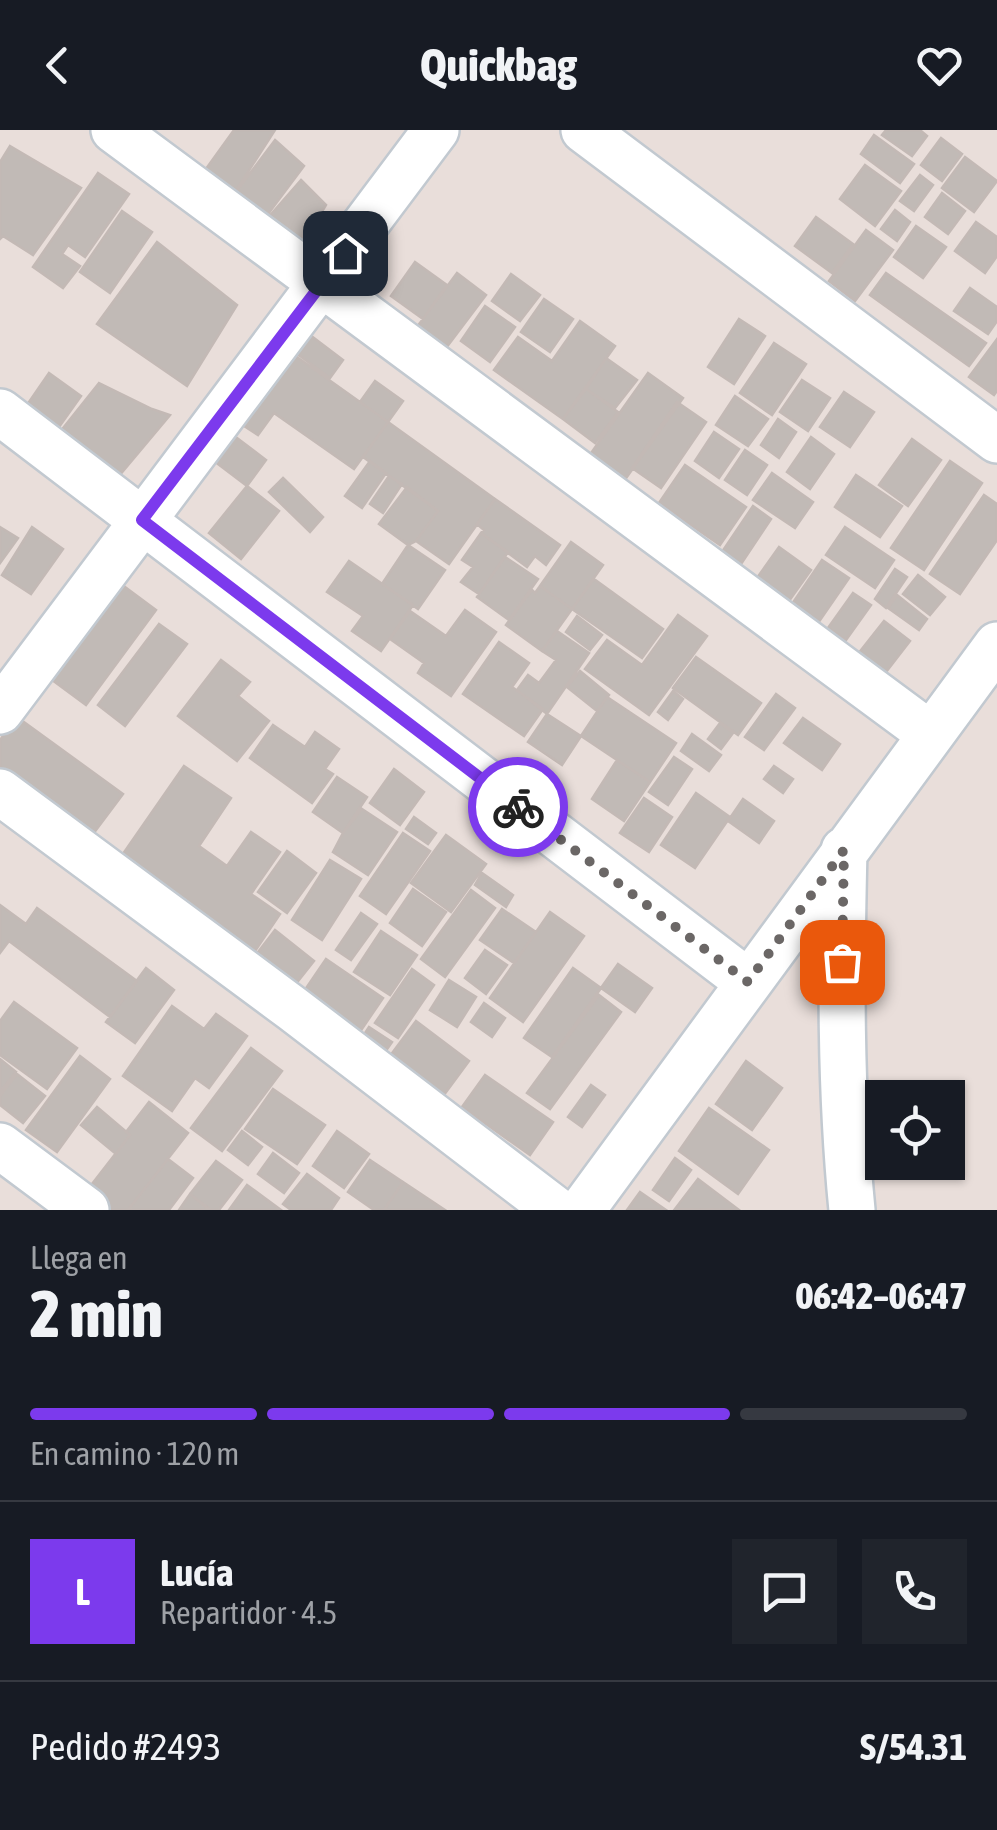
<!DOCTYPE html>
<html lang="es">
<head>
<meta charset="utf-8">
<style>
	body { margin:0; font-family:"Asap Condensed",sans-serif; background:#20242c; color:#f1f3f6; height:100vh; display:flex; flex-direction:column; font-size:38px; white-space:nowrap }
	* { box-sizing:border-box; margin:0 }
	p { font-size:32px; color:#9ea1a6 }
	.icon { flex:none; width:55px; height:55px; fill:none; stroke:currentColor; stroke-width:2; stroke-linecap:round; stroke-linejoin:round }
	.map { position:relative; height:1080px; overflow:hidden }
	.drawer { display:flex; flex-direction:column; background:#171b24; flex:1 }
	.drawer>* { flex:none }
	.fabs { position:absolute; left:865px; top:950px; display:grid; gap:20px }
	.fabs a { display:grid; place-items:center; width:100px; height:100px; border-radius:0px; background:#171b24; box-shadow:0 2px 8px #0004; font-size:50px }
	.pin { position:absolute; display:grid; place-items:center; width:85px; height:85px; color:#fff; margin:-42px; border-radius:20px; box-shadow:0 5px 15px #0006 }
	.courier { position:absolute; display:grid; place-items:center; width:100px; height:100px; margin:-50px; border:8px solid #7c3aed; border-radius:50%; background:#fff; color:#222; box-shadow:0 2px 12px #0007 }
	.summary em { font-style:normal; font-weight:800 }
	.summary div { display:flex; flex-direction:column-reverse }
	.summary { display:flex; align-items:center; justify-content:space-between; height:170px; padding:0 30px }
	h1 { font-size:65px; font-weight:800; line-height:75px }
	.bar { display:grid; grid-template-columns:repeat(4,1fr); gap:15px 10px; align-content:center; height:120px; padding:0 30px }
	.bar i { height:12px; border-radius:8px; background:#363941 }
	.bar .current { background:#7c3aed }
	.bar p { grid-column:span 4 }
	.line { display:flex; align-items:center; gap:25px; padding:0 30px; border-top:2px solid #363941 }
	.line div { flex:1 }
	.round { display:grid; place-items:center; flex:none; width:105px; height:105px; border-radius:0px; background:#20242c }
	header { display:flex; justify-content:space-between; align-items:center; height:130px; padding:0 30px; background:#171b24; font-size:45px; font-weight:800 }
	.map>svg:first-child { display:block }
	.building { fill:#c1bab6; stroke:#c3b9b5; stroke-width:2.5 }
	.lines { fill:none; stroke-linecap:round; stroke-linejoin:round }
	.street-casing { stroke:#c2c9d0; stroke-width:50 }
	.street { stroke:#fff; stroke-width:45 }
	.done { stroke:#6b6766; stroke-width:10; stroke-dasharray:0 18 }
	.route { stroke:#7c3aed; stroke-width:12 }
</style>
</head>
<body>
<header><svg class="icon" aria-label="back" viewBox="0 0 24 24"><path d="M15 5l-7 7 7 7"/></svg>Quickbag<svg class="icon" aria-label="heart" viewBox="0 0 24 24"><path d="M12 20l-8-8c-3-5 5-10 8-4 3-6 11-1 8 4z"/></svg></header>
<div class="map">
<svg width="997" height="1080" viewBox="0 0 997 1080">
	<rect width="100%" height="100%" fill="#e9deda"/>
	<path class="building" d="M 234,0 L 275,0 L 228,73 L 198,50 Z
		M 886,0 L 920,0 L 927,6 L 912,26 L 882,5 Z
		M 874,5 L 914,34 L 900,53 L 861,24 Z
		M 941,8 L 962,24 L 942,51 L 921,35 Z
		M 275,10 L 304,36 L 265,88 L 233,66 Z
		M 10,16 L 81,58 L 33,125 L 3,106 L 0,109 L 0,32 Z
		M 965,27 L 997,51 L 974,82 L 942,58 Z
		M 865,35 L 901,61 L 875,96 L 840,69 Z
		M 98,43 L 129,64 L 85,127 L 68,115 L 62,124 L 80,136 L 63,158 L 33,137 Z
		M 920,45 L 933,55 L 914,81 L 900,71 Z
		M 301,50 L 326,75 L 296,125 L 259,98 Z
		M 942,63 L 965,81 L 948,104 L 925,87 Z
		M 895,80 L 910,92 L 897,111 L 881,99 Z
		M 122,81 L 152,102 L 110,163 L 80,142 Z
		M 816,87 L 853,114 L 832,143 L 795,116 Z
		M 976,92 L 997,107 L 997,126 L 985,143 L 955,121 Z
		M 916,96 L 946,117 L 923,148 L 894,127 Z
		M 866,100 L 893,120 L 855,171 L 829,151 Z
		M 157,112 L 237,175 L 187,256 L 97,194 Z
		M 415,132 L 447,155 L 423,189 L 391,166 Z
		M 457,143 L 486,165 L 446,218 L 417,197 Z
		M 886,143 L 986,213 L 969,236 L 870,165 Z
		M 511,144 L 540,165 L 520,191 L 492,171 Z
		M 970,158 L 997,177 L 997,191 L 988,204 L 954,181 Z
		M 544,169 L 573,189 L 550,222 L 521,202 Z
		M 485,176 L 515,197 L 490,232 L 461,211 Z
		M 739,189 L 765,206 L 734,254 L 708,237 Z
		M 580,191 L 615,216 L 563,289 L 494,240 L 518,207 L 552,231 Z
		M 310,205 L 343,230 L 330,248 L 296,223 Z
		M 997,209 L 997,261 L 994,265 L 969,247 Z
		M 774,213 L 806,234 L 772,285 L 740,263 Z
		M 294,225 L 388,292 L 354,339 L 274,283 L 258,305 L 244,296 Z
		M 606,228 L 637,250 L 615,278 L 586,259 Z
		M 49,243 L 81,266 L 59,297 L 27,275 Z
		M 648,243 L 683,268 L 624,351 L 589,326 Z
		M 802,250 L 830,268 L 808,301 L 780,282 Z
		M 375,251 L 403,271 L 388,292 L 360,272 Z
		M 99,253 L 152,279 L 170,285 L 118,347 L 56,307 Z
		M 586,259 L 618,282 L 595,313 L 563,289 Z
		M 844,262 L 874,282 L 850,317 L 820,297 Z
		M 735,266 L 768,289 L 748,316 L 716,295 Z
		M 677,272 L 706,292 L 661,358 L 632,338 Z
		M 778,289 L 796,302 L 779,328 L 761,315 Z
		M 388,292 L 495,369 L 449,434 L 416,411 L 438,381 L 363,327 Z
		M 714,302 L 739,319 L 719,348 L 695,331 Z
		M 233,305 L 266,330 L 247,356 L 214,331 Z
		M 811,307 L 834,324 L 810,359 L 787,342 Z
		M 912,309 L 941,330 L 908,376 L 879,355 Z
		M 745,320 L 767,335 L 747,365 L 725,350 Z
		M 370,331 L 386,343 L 362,378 L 345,366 Z
		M 950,331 L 982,353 L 924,440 L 891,418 Z
		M 685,335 L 746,377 L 720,415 L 659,373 Z
		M 772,343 L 813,372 L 795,398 L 753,370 Z
		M 856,345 L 902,376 L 880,407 L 835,377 Z
		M 389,346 L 402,354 L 383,383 L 370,374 Z
		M 283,348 L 323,387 L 310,402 L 269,362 Z
		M 247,356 L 279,381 L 241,429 L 209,403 Z
		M 407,357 L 438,381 L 416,411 L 408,415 L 379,394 Z
		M 984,365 L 997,374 L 997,410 L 960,464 L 930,444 Z
		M 495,369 L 560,415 L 546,435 L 535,426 L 527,437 L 481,403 L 484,400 L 477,394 Z
		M 753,376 L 771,389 L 739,437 L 720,425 Z
		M 0,397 L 18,408 L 0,433 Z
		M 32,397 L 63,419 L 31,464 L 2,445 Z
		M 845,397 L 894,430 L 875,458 L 826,425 Z
		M 481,403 L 508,422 L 479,464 L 461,452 L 473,437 L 462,430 Z
		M 571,412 L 603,435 L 572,479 L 540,456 Z
		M 408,415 L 445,440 L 418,479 L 382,454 Z
		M 779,417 L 811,440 L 784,478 L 752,455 Z
		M 505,427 L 538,449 L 509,490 L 477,467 Z
		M 822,430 L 849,448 L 816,496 L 790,477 Z
		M 349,431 L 413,475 L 381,521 L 352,501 L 363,486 L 327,462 Z
		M 895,439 L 907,447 L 886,478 L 875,469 Z
		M 918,445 L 945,467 L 930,485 L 903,464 Z
		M 594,449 L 663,499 L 642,528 L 572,479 Z
		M 540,456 L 572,479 L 542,521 L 506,495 L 532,460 L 535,463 Z
		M 125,457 L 156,480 L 86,575 L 44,544 L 103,465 Z
		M 853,463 L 871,475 L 846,510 L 828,498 Z
		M 897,465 L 927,489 L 919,500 L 888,478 Z
		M 465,480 L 496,502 L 451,566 L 418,543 L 424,533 L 390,509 L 410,481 L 446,506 Z
		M 678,485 L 707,506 L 649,585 L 585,539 L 607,510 L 642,535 Z
		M 577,486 L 602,505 L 590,520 L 566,502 Z
		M 884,491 L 910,511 L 876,555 L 850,534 Z
		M 159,494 L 187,514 L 125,596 L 98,575 Z
		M 557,501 L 589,523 L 547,584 L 517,560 L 528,545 L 539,553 L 556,530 L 542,521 Z
		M 499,512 L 529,533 L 512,557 L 543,579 L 524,606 L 463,564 Z
		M 696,527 L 761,573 L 738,605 L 673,558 Z
		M 221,530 L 250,552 L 238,566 L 269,591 L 237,631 L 178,586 Z
		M 580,541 L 609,565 L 597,581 L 567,557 Z
		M 673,561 L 683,569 L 668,590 L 658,582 Z
		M 776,564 L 795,578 L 764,620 L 745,607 Z
		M 607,567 L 676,613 L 650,652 L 581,606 Z
		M 547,584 L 581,606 L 562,635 L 528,612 Z
		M 17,587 L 123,664 L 90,708 L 0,642 L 0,610 Z
		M 803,588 L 840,614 L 822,640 L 784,613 Z
		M 720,593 L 733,603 L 721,619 L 708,609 Z
		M 273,595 L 305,617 L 315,602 L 339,619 L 325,639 L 333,644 L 312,673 L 250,628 Z
		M 692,604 L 721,625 L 709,641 L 681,621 Z
		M 674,627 L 692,639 L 668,675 L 649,662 Z
		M 617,630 L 650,652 L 624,691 L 592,669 Z
		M 184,636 L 231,668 L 199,716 L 227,736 L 251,702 L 280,722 L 251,764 L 280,784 L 251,827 L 116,734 Z
		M 774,636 L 793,649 L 783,663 L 764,649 Z
		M 394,639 L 424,662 L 400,695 L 370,673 Z
		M 337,647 L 367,667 L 343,703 L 313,682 Z
		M 696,663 L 730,687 L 695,738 L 661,715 Z
		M 644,668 L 672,687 L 649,722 L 620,703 Z
		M 743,669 L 774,691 L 759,713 L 728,691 Z
		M 362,679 L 397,702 L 368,745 L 333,722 L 343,703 Z
		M 414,687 L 436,703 L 428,714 L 406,699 Z
		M 403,703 L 430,721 L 386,784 L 360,766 Z
		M 446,705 L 486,734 L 451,782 L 411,753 Z
		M 287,721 L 316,743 L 287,783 L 258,762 Z
		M 330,730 L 361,749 L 322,810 L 292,790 Z
		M 482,743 L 513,765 L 506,777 L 475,755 Z
		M 413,759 L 446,782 L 422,816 L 390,793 Z
		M 471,760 L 495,778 L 445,847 L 421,829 Z
		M 0,775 L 26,794 L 37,778 L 137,851 L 110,887 L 9,811 L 0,823 Z
		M 502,779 L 536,802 L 514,833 L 480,810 Z
		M 550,782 L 584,806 L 523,892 L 490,868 Z
		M 361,783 L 377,794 L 351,830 L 336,820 Z
		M 275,800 L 314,831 L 291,860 L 252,830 Z
		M 381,801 L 417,825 L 390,865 L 354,842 Z
		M 485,820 L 507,835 L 486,864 L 465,848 Z
		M 326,829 L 383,868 L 351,915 L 294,876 Z
		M 618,834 L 652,858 L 635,882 L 601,858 Z
		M 146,838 L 174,860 L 135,913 L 106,892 Z
		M 573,838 L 601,858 L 552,927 L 524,908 Z
		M 412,839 L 434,855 L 398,908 L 375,893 Z
		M 449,850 L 476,867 L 457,897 L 430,880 Z
		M 599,865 L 621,882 L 550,979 L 527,963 Z
		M 14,872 L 77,918 L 47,959 L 0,925 L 0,891 Z
		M 484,873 L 505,888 L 492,907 L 471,892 Z
		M 172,876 L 204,899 L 216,884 L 247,906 L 209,958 L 195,948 L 172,981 L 123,946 Z
		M 416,891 L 469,931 L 438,973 L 384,934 Z
		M 369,897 L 392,912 L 380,929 L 358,914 Z
		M 251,918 L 282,941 L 222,1021 L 191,998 Z
		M 80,926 L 110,949 L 57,1022 L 26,1000 Z
		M 0,929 L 16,942 L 0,962 Z
		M 746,931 L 782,958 L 752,1000 L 716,974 Z
		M 17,944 L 45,966 L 23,993 L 0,975 L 0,966 Z
		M 485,945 L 553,992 L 530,1025 L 462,977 Z
		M 591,955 L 605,965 L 582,997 L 568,987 Z
		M 273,959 L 325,995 L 297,1034 L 245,999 Z
		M 149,972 L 188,1003 L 128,1080 L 107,1080 L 85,1063 L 130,1005 L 126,1002 Z
		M 97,977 L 130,1005 L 116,1024 L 81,995 Z
		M 709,978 L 769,1020 L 738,1064 L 679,1021 Z
		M 242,1001 L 262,1017 L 248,1035 L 228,1020 Z
		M 337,1001 L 369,1024 L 344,1058 L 313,1036 Z
		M 273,1023 L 299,1043 L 284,1063 L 258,1044 Z
		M 675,1028 L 691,1040 L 669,1071 L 653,1060 Z
		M 168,1029 L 193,1048 L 169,1080 L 128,1080 Z
		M 370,1030 L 403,1052 L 384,1080 L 374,1080 L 348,1062 Z
		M 216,1031 L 242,1050 L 219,1080 L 209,1080 L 190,1064 Z
		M 307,1044 L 339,1068 L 331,1080 L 291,1080 L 283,1074 Z
		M 698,1049 L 739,1080 L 675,1079 Z
		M 403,1052 L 445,1080 L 384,1080 Z
		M 247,1055 L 281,1080 L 229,1080 Z
		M 640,1062 L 666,1080 L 627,1080 Z
		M 190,1064 L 211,1080 L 179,1080 Z"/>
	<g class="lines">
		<defs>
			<path id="street" d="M 114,0 L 930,604
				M 584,0 L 997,310
				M 0,282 L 748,852
				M 0,581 L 436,0
				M 0,662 L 293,879 L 556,1080
				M 844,720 C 841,841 840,960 852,1080
				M 0,1016 L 86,1080
				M 582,1080 L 997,515"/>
		</defs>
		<use href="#street" class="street-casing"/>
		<use href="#street" class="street"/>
	</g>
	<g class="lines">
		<path class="done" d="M 518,677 L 748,852 L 844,720 L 842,832"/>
		<path class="route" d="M 345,123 L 142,390 L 518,677"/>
	</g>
</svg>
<div class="fabs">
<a><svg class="icon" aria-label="locate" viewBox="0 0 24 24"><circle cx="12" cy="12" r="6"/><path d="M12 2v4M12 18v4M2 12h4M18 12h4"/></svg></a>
</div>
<div class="pin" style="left:842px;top:832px;background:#ea580c"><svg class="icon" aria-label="bag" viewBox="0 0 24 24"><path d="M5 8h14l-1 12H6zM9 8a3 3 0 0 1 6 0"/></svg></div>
<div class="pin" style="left:345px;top:123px;background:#1f2937"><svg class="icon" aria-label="home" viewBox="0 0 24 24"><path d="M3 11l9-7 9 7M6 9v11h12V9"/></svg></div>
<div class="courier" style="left:518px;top:677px"><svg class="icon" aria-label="bike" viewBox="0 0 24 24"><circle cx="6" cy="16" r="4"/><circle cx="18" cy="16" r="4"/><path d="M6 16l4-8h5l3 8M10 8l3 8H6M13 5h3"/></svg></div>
</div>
<section class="drawer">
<div class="summary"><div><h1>2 min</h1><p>Llega en</p></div><em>06:42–06:47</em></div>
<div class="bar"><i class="current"></i><i class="current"></i><i class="current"></i><i></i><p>En camino · 120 m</p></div>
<div class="line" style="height:180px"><b class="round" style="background:#7c3aed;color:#fff">L</b><div><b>Lucía</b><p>Repartidor · 4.5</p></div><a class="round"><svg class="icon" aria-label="chat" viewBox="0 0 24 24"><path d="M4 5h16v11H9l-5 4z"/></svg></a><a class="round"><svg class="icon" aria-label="phone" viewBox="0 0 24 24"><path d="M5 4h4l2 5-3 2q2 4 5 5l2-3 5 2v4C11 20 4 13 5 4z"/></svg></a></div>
<div class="line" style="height:130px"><div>Pedido #2493</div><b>S/54.31</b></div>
</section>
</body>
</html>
